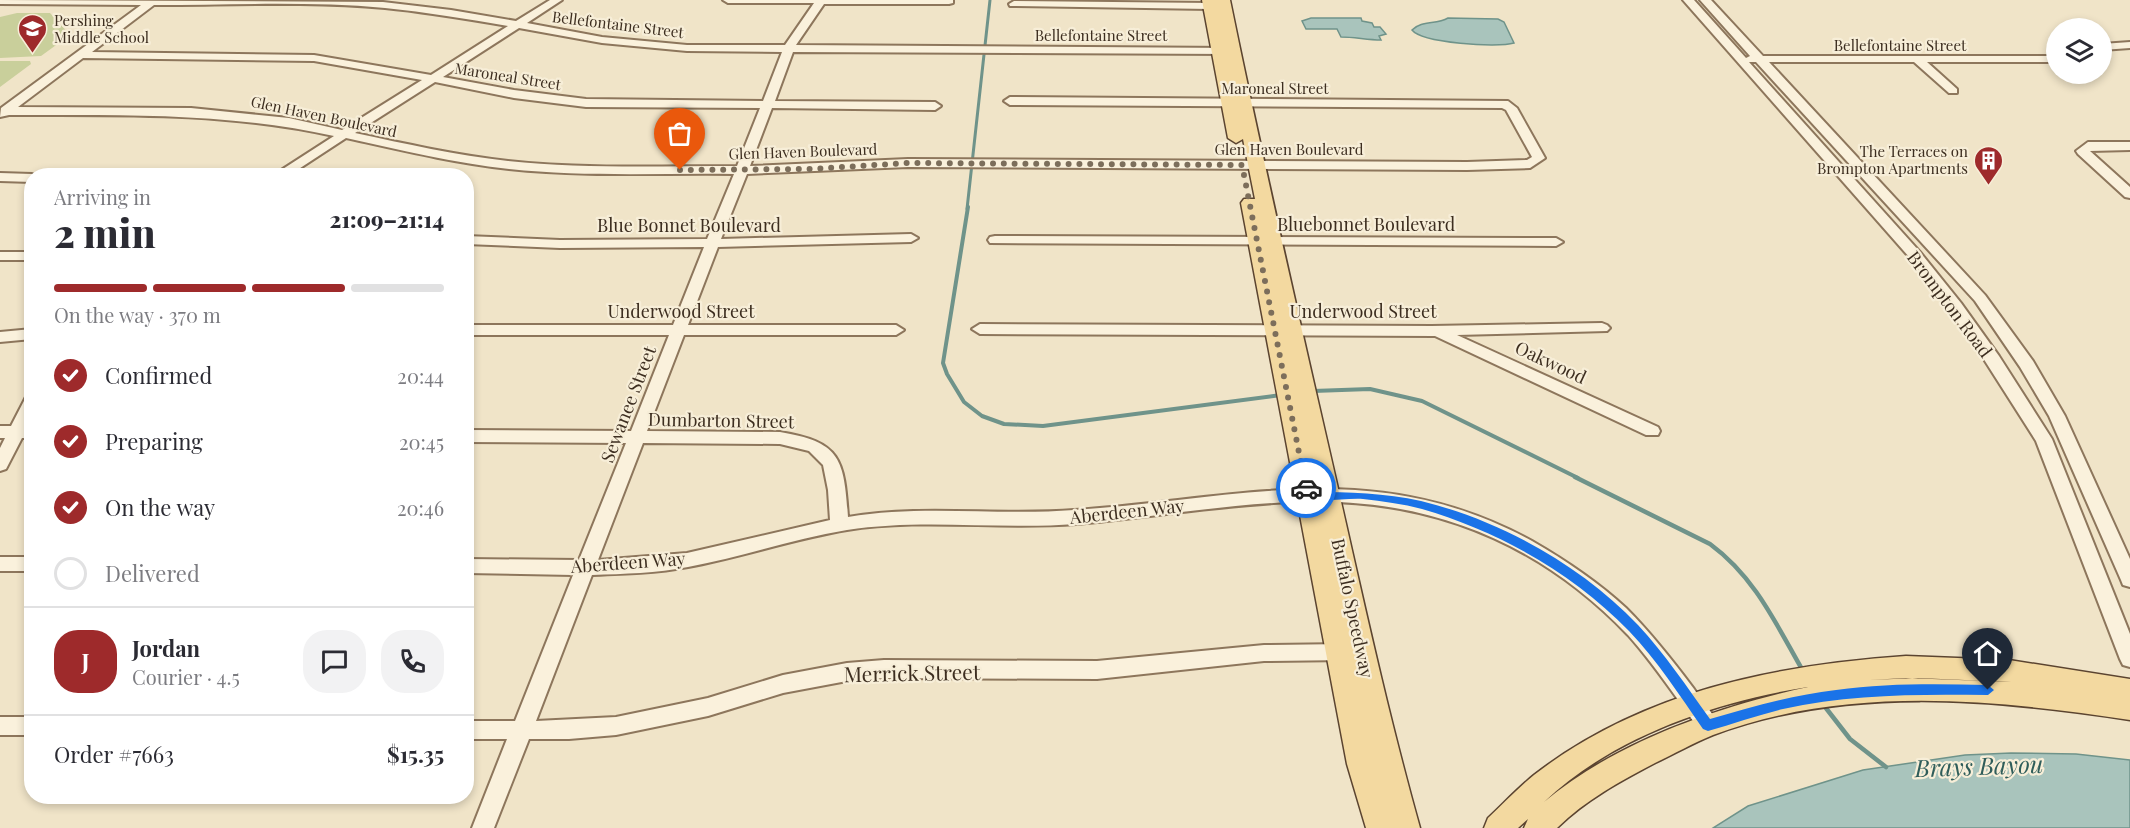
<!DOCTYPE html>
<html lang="en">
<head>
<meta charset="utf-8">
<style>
	body { margin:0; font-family:"Playfair Display",serif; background:#f2f2f3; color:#2b2b33; height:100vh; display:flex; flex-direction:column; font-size:22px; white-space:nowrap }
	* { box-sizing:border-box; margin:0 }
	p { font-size:20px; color:#7c7c81 }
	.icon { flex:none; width:33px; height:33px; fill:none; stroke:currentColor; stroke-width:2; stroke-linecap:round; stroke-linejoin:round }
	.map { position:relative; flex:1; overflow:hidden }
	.details { position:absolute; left:24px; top:168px; width:450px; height:636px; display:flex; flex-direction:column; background:#fff; border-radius:24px; box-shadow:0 3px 9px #0003 }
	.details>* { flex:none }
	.fabs { position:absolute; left:2046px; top:18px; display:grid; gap:12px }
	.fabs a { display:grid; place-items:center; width:66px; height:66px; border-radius:50%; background:#fff; box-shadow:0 3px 9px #0003; font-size:30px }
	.pin { position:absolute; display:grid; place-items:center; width:51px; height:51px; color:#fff; margin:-62px -26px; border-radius:50% 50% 50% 0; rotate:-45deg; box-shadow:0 0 6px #0007 }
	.pin .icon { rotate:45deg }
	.courier { position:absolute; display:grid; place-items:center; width:60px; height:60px; margin:-30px; border:4px solid #1a73e8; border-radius:50%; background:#fff; color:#222; box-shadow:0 2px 8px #0007 }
	.summary em { font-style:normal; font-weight:800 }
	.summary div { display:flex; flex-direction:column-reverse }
	.summary { display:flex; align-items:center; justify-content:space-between; height:102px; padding:0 30px }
	h1 { font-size:39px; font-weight:800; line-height:45px }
	.bar { display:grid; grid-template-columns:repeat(4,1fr); gap:9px 6px; align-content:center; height:72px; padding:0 30px }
	.bar i { height:8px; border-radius:4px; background:#e1e1e2 }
	.bar .on { background:#9e2a2b }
	.bar p { grid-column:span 4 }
	.line { display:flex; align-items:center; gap:15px; padding:0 30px; border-top:2px solid #e1e1e2 }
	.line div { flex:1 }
	.round { display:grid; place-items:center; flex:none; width:63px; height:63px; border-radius:24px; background:#f2f2f3 }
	ol { padding:0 30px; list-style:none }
	li { display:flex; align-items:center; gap:18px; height:66px }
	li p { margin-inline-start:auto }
	li .icon { padding:6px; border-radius:50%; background:#9e2a2b; color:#fff; stroke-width:4 }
	li:last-child { color:#7c7c81 }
	li i { width:33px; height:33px; border:3px solid #e1e1e2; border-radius:50% }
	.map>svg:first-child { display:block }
	.green { fill:#c9cf9b }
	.water { fill:#a9c4bc; stroke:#6f938a; stroke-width:1.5 }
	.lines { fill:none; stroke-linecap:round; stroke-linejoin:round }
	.stream-far2 { stroke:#6f938a; stroke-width:3 }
	.stream-far1 { stroke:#6f938a; stroke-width:4 }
	.stream { stroke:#6f938a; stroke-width:4.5 }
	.minor-casing { stroke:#8d765c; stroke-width:4 }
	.major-casing { stroke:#5b4430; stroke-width:3 }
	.minor { fill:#faf1dc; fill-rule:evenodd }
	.major { fill:#f3d9a0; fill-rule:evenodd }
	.route { fill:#1a73e8 }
	.done { stroke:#7c6e5b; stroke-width:6; stroke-dasharray:0 10.8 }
	.labels { text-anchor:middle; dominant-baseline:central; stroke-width:4.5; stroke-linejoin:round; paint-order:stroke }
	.far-poi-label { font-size:15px; fill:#3d2e20; stroke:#f7eed8; text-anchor:start }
	.far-street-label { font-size:15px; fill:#3d2e20; stroke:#f7eed8 }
	.street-label { font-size:18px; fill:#3d2e20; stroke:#f7eed8 }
	.near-street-label { font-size:21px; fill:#3d2e20; stroke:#f7eed8 }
	.near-water-label { font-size:24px; font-style:italic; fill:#2f5d5a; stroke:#f7eed8 }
</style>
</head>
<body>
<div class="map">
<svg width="2130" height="828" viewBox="0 0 2130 828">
	<rect width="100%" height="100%" fill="#f0e4c8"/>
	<path class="green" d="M 17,13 L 50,13 L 70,35 L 41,56 L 0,58 L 0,17 Z
		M 0,61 L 30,61 L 31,64 L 0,87 Z"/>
	<path class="water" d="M 1311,18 L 1361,18 L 1362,21 L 1372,23 L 1374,27 L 1380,27 L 1386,34 L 1379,36 L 1381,40 C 1367,40 1355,37 1341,37 L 1337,29 L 1306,29 L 1302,21 Z
		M 1448,18 L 1498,19 L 1504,22 L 1514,43 C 1497,48 1422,43 1412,30 C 1422,20 1436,25 1448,18 Z
		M 2011,753 L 2076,754 L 2130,760 L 2130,828 L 1713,828 L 1748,806 L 1863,770 L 1965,755 Z"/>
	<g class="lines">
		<path class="stream-far2" d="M 967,209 L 990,0"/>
		<path class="stream-far1" d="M 968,207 L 943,363 L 947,374 L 964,402 L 982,416 L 1004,424 L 1043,426 L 1281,395
			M 1313,391 L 1370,389 L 1422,401 L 1578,478"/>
		<path class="stream" d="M 1575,477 L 1710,544 C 1755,577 1776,624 1803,671
			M 1822,703 L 1850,739 L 1886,767"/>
		<defs>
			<path id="minor" d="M 0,0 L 383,2 L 451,10 L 516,21 L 550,0 L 562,0 L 527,23 L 602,37 L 687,45 L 785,45 L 814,3 L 728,3 L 723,0 L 953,0 L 953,3 L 949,4 L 824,4 L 796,45 L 1232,48 L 1238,51 L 1232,54 L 793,52 L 775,101 L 935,102 L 941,106 L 935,110 L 772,108 L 750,166 L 908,159 L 1467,162 L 1527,160 L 1532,157 L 1506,110 L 1502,108 L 1010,105 L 1004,101 L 1010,97 L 1508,101 L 1517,108 L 1545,158 L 1530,168 L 1467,170 L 908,167 L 747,174 L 721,239 L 911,234 L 918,238 L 911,242 L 718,247 L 688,325 L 896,325 L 904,330 L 896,335 L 684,335 L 647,431 L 780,432 C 841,442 844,459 848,517 C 922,504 999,516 1074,510 C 1240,499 1375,455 1532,541 C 1565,560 1598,582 1626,608 C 1651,633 1673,661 1694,689 C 1702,701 1712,712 1719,725 L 1715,732 L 1708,734 L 1701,732 C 1677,699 1655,665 1628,635 C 1536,539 1424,496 1292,502 C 1219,505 1148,518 1076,524 C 1000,530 922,518 847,530 C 793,539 742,557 688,567 C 657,573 624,574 592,575 L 536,721 L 616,717 L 708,698 L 783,675 L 847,663 L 884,660 L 1097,661 L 1264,645 L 1347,644 L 1354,646 L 1357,652 L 1354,658 L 1347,660 L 1264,661 L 1097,679 L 884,678 L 847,681 L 783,693 L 708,716 L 616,735 L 569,739 L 529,739 L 494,828 L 472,828 L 507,739 L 466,739 L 466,721 L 515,721 L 573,575 L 466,573 L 466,559 L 579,560 L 626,443 L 466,442 L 466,430 L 631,431 L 669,335 L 466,335 L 466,325 L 673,325 L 704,247 L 560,248 L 466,244 L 466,236 L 560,240 L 707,239 L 734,174 C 659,173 583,177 509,169 C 454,163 400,150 346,138 L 288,176 L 272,176 L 334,136 C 226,112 118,115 9,115 L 0,117 L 1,108 L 141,5 L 0,4 ZM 154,5 C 230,5 308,1 385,8 C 426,12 467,19 508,26 L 431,75 L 314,55 L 92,52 ZM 519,28 L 602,43 L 687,51 L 782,52 L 763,101 L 586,99 L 514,90 L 443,77 ZM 83,58 L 314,61 L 422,80 L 342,130 L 289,118 L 191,108 L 18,107 ZM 435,82 L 514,98 L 586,107 L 760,108 L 737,166 C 661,166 583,169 508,161 C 456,155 406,144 355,133 ZM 643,443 L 780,444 L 809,451 L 823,465 L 828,490 L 830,520 L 687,553 L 598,560 Z
				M 1683,0 L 1694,0 L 1746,58 L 1750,56 L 1700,0 L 1711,0 L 1763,56 L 2056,56 L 2056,62 L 1927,62 L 1957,89 L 1957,93 L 1949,93 L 1914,62 L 1769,62 L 1985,295 L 2033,361 L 2065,416 L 2130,559 L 2130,587 L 2123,585 L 2121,580 L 2049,416 L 2020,367 L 1975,301 L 1756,62 L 1749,62 L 1920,252 L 1961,303 L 1999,356 L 2052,439 L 2130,634 L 2130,667 L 2123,665 L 2120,659 L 2036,441 L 1978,350 L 1910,258 Z
				M 1014,1 L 1210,3 L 1215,6 L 1210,9 L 1010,6 L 1009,4 Z
				M 2130,42 L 2130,48 L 2102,50 L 2102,44 Z
				M 2088,142 L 2130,142 L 2130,150 L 2090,151 L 2130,187 L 2130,198 L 2125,197 L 2078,154 L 2076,151 Z
				M 0,173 L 32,174 L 37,176 L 32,176 L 32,182 L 0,181 Z
				M 995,236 L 1556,238 L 1563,242 L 1556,246 L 990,243 L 988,240 L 990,237 Z
				M 0,252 L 32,252 L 32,260 L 0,260 Z
				M 1602,323 L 1607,325 L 1610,328 L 1607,331 L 1457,335 L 1658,427 L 1660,431 L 1658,435 L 1646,435 L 1435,336 L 980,334 L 972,329 L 980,324 L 1432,326 Z
				M 32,329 L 32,339 L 0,342 L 0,332 Z
				M 32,396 L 32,419 L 28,426 L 32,426 L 32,438 L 22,438 L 6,469 L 0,471 L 0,448 L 5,438 L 0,438 L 0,426 L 11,426 L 26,397 Z
				M 0,557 L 32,557 L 32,571 L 0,571 Z
				M 0,717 L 32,717 L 32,735 L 0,735 Z"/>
			<path id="major" d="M 1202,0 L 1216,0 L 1227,57 L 1216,0 L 1230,0 C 1263,162 1300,323 1337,484 C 1363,599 1388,714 1420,828 L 1366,828 L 1347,764 L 1241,203 L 1244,199 L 1255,199 L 1243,139 L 1236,143 L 1228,138 Z
				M 1906,656 L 2009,660 L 2130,679 L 2130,720 C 1991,699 1847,685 1713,735 C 1693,743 1674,754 1655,763 C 1621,781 1585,800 1557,828 L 1524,828 L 1528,819 L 1518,828 L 1484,828 L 1488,818 C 1503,804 1518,788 1534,775 C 1641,692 1774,665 1906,656 ZM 1906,678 L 2011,682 L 1918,678 L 1869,680 ZM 1808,687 C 1719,706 1615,742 1544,802 C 1612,737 1717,701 1808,687 Z"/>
		</defs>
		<use href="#minor" class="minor-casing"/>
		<use href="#major" class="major-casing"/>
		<use href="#minor" class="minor"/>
		<use href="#major" class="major"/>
	</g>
	<path class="route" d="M 1306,485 L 1310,486 L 1312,492 C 1349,492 1385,493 1421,501 C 1500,520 1582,566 1638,625 C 1665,654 1687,687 1710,719 C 1752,707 1793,695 1836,690 C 1886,683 1937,684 1988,685 L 1994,690 L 1988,695 C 1919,694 1850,694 1783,709 C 1758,715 1733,724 1708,731 L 1703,729 C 1680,696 1657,660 1629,631 C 1573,573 1498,531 1422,509 C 1403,504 1382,501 1363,499 C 1344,498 1322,503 1304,498 L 1301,488 Z"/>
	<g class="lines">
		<path class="done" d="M 680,170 L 811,169 L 908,163 L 1242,165 L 1306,488"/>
	</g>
	<defs>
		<symbol id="school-pin" viewBox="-11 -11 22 30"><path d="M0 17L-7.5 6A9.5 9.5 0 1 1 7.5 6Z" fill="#9e2a2b" stroke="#f7eed8"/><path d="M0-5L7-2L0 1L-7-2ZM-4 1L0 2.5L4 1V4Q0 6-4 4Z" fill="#fff"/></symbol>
		<symbol id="building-pin" viewBox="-11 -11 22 30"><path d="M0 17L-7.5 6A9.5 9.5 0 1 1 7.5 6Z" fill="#9e2a2b" stroke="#f7eed8"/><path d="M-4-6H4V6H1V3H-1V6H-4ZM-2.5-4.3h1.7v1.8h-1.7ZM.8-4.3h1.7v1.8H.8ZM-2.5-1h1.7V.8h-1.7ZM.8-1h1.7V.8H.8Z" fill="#fff"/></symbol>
	</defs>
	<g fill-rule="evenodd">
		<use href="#school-pin" x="16" y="12" width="33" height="45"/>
		<use href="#building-pin" x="1972" y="144" width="33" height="45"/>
	</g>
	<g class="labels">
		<g class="far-poi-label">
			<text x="54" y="20">Pershing<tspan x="54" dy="17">Middle School</tspan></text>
			<text x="1968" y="151" text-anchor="end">The Terraces on<tspan x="1968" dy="17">Brompton Apartments</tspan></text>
		</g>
		<g class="far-street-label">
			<text transform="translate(618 24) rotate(7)">Bellefontaine Street</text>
			<text x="1101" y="35">Bellefontaine Street</text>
			<text x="1900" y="45">Bellefontaine Street</text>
			<text transform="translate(508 76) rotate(9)">Maroneal Street</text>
			<text x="1275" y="88">Maroneal Street</text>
			<text transform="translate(324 116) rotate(12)">Glen Haven Boulevard</text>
			<text x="1289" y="149">Glen Haven Boulevard</text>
			<text transform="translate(803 151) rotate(-2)">Glen Haven Boulevard</text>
		</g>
		<g class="street-label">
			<text x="1366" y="224">Bluebonnet Boulevard</text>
			<text x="689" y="225">Blue Bonnet Boulevard</text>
			<text transform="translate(1950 304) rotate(53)">Brompton Road</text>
			<text x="681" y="311">Underwood Street</text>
			<text x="1363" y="311">Underwood Street</text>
			<text transform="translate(1551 362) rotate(25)">Oakwood</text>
			<text transform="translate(628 404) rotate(-69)">Sewanee Street</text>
			<text transform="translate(721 420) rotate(1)">Dumbarton Street</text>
			<text transform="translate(1127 511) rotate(-6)">Aberdeen Way</text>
			<text transform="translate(628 562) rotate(-4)">Aberdeen Way</text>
			<text transform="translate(1353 608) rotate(78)">Buffalo Speedway</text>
		</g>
		<g class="near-street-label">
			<text transform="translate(912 672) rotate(-1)">Merrick Street</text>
		</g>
		<g class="near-water-label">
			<text transform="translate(1979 765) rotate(-2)">Brays Bayou</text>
		</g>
	</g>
</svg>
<div class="fabs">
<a><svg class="icon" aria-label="layers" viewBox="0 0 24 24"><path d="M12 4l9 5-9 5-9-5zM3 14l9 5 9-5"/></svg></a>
</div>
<div class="pin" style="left:680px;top:170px;background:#ea580c"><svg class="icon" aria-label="bag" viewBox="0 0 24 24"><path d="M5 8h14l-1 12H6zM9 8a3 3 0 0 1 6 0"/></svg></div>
<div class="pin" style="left:1988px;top:690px;background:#1f2937"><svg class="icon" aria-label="home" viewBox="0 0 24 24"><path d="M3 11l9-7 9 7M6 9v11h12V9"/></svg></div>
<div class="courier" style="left:1306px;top:488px"><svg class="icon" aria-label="car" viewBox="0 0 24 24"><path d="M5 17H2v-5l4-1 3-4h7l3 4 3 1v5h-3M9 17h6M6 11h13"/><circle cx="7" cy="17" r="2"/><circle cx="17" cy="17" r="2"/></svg></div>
<section class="details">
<div class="summary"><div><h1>2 min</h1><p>Arriving in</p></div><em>21:09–21:14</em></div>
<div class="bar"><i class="on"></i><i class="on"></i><i class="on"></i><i></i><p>On the way · 370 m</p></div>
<ol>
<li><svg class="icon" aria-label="check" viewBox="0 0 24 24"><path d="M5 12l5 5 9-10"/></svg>Confirmed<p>20:44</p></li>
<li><svg class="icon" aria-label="check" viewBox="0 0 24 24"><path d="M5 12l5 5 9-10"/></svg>Preparing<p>20:45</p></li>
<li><svg class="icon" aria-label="check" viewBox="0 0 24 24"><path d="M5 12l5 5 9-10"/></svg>On the way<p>20:46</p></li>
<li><i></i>Delivered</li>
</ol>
<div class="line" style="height:108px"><b class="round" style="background:#9e2a2b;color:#fff">J</b><div><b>Jordan</b><p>Courier · 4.5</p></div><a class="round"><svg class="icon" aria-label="chat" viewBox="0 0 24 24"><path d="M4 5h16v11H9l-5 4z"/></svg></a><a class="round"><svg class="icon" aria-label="phone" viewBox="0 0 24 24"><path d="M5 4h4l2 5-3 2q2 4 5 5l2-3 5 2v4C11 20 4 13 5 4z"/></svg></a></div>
<div class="line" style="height:78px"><div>Order #7663</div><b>$15.35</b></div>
</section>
</div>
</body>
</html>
